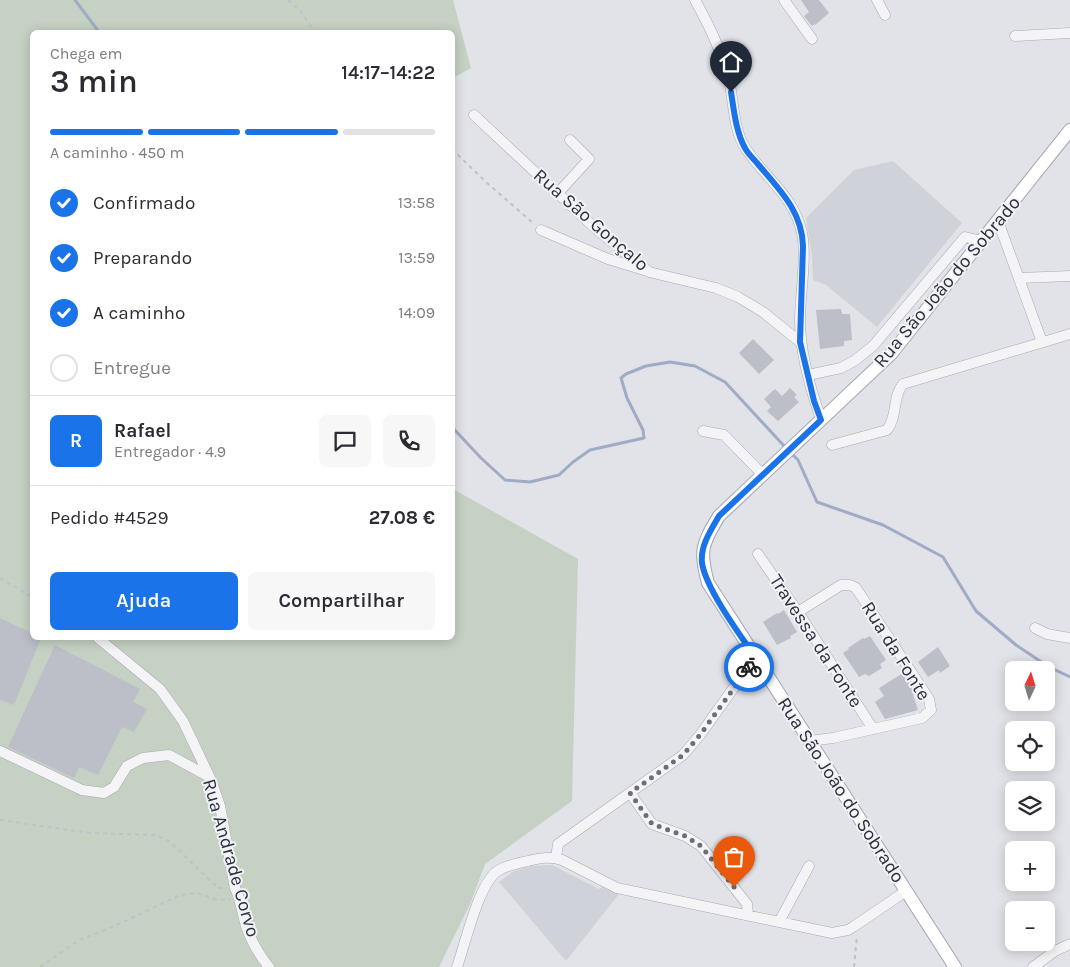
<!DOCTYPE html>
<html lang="pt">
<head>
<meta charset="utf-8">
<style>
	body { margin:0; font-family:Karla,sans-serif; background:#f7f7f7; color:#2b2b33; height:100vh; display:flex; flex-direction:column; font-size:19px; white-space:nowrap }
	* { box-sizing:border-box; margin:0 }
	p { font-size:16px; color:#7c7c81 }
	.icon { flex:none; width:28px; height:28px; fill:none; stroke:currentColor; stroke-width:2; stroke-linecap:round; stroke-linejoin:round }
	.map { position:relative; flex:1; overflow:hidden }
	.drawer { position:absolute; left:30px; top:30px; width:425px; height:610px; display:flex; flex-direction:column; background:#fff; border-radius:8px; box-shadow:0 2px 12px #0003 }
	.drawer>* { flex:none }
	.needle { width:32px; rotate:4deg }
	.controls { position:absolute; left:1005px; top:661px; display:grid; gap:10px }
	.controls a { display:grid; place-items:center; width:50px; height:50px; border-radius:8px; background:#fff; box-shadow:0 2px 12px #0003; font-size:25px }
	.pin { position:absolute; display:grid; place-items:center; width:42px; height:42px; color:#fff; margin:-51px -21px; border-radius:50% 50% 50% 0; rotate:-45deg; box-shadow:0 0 5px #0007 }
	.pin .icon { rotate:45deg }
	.courier { position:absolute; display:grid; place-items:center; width:50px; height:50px; margin:-25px; border:4px solid #1a73e8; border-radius:50%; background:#fff; color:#222; box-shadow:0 1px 6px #0007 }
	.head em { font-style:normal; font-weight:600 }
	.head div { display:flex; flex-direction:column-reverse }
	.head { display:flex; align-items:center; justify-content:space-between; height:85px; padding:0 20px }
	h1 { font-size:32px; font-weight:600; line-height:38px }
	.bar { display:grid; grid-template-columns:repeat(4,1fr); gap:8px 5px; align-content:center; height:60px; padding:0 20px }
	.bar i { height:6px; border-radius:4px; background:#e1e1e2 }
	.bar .selected { background:#1a73e8 }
	.bar p { grid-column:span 4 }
	.line { display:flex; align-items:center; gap:12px; padding:0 20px; border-top:1px solid #e1e1e2 }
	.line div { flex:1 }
	.round { display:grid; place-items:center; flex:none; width:52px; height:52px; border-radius:8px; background:#f7f7f7 }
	ol { padding:0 20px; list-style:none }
	li { display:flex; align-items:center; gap:15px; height:55px }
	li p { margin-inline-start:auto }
	li .icon { padding:5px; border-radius:50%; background:#1a73e8; color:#fff; stroke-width:4 }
	li:last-child { color:#7c7c81 }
	li i { width:28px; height:28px; border:2px solid #e1e1e2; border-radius:50% }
	.action { display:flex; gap:10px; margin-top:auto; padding:10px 20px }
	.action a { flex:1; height:58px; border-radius:8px; background:#1a73e8; color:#fff; font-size:20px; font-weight:600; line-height:58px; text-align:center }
	.action a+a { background:#f7f7f7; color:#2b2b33 }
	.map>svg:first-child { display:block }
	.built { fill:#d0d2da }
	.green { fill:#c5d1c3 }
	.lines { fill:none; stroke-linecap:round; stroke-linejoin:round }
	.stream { stroke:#a0abc5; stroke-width:3 }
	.building { fill:#bcbec8 }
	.minor-casing { stroke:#a7a9b2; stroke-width:11 }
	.major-casing { stroke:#a2a6b3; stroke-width:14 }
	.path { stroke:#c0c1c7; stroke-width:2; stroke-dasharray:4 4; stroke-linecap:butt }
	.minor { stroke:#f4f4f7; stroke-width:10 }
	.major { stroke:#fff; stroke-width:12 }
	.done { stroke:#6b6e7a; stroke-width:5; stroke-dasharray:0 9 }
	.route { stroke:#1a73e8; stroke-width:6 }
	.labels { text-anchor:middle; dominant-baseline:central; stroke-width:4; stroke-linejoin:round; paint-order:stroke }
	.street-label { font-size:19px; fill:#2b2f3e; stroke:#f1f2f6 }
</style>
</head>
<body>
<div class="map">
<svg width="1070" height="967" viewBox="0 0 1070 967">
	<rect width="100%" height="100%" fill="#e1e3e8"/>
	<path class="built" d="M 893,161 L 962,223 L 877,327 L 826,285 L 813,280 L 812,257 L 806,218 L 854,170 Z
		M 552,865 L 599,889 L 602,887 L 619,894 L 566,961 L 499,882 L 514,871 L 530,866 Z"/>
	<path class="green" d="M 0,0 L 453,0 L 471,68 L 453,78 L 452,32 L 32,32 L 32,638 L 452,638 L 453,489 L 578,559 L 572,801 L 485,864 L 470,904 L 439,967 L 0,967 Z"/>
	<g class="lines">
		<path class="stream" d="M 75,0 L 99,32
			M 452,427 L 481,458 L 505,480 L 530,482 L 559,475 L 573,462 L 590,450 L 644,438 L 643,430 L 627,398 L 621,378 L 626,374 L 646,366 L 670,362 L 695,366 L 725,382 L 786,448
			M 791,453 L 798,460 L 817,502 L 883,525 L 943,557 L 976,611 L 1016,645 L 1049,667 L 1070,677"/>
	</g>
	<path class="building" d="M 801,0 L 819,0 L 829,13 L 815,25 L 815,24 L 812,26 L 804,16 L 809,12 Z
		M 841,309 L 842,314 L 850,314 L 852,340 L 844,341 L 844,346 L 820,349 L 816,310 Z
		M 753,339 L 774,360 L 759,374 L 739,353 Z
		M 790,388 L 797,395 L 794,397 L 799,402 L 778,421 L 767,411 L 771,407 L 764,399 L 775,389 L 782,396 Z
		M 784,610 L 797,632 L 790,636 L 791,638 L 777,645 L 763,622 L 777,613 L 778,614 Z
		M 0,618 L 32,633 L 32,638 L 41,638 L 14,705 L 0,700 Z
		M 870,636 L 886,660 L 880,664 L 882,668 L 869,676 L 865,674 L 859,677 L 843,653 L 849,649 L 848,648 L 863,638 L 864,639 Z
		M 55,645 L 140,689 L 133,702 L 147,709 L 134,732 L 122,727 L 98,775 L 79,767 L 74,778 L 8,747 Z
		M 938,647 L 950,666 L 940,673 L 939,670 L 928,677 L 918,662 Z
		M 903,673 L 916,694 L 913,695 L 918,710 L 885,719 L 875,702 L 884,696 L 879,688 Z"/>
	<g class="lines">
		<defs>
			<path id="minor" d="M 695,0 C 709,25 722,52 729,80 C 734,102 733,130 746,149 C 766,179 794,196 802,233 C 807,258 800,294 800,320 C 800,354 810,388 821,419
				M 784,0 L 812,39
				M 877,0 L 885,15
				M 1015,36 L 1070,33
				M 474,115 L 595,228 L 649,272 L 716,288 L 738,297 L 763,312 L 800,342
				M 558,193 L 589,159 L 570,140
				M 998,221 L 1042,342
				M 541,230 L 608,259 L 644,270
				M 1019,278 L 1070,276
				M 808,375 L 841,368 L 854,361 L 873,346 L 965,237 L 982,241
				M 703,431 L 724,435 L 763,475
				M 832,445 L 887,430 C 898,416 892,397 903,384 L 1070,334
				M 758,554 L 798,612 L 873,729
				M 798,612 L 841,585 L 850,585 L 856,588 L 929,699 L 931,710 L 922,718 L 833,738 L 809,741
				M 1035,628 L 1047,634 L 1070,638
				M 98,638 L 160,689 L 183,721 L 211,780 L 220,806 L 235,888 C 241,900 242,913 246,926 C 251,940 259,955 269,967
				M 0,751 L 82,790 L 104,793 L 114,787 L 127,766 L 143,758 L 169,755 L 208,776
				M 630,793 L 652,824 L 685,836 L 701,846 L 747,904 L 748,915
				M 556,858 L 558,844 L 683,755 L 700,735 L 755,658
				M 779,922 L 809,866
				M 457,967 C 465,945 479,881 499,870 C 508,865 519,863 528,861 C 540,858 551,856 562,860 L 617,888 L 832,933 L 848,930 L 853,927 L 906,891
				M 1033,967 L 1055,951 L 1070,944"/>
			<path id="major" d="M 955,967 L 708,583 C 699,551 702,544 719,516 L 891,354 L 1070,130"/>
		</defs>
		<use href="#minor" class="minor-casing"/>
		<use href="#major" class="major-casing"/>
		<path class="path" d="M 288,0 L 301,12 L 315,32
			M 452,149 L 486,182 L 533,223
			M 0,578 L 32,597
			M 0,820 L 90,833 L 156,835 L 170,842 L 218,888 L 224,888
			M 40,967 L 79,940 L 117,925 L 180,895 L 197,893 L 218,900 L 230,899
			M 854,967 L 857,935"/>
		<use href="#minor" class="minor"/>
		<use href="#major" class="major"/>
	</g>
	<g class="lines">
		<path class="done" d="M 734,887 L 701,846 L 685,836 L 652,824 L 630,793 L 683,755 L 700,735 L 749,667"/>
		<path class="route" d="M 731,92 C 734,111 736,132 745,148 C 748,154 753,158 757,163 C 779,189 802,211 803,246 L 800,342 L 814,401 L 821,420 L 719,516 C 711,530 700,546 702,563 C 706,589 740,635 756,658 L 749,667"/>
	</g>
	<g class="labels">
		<g class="street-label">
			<text transform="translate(591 220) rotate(41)">Rua São Gonçalo</text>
			<text transform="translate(947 282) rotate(-50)">Rua São João do Sobrado</text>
			<text transform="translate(816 641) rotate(57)">Travessa da Fonte</text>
			<text transform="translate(896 651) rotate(58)">Rua da Fonte</text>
			<text transform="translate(841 790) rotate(57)">Rua São João do Sobrado</text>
			<text transform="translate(231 858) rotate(74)">Rua Andrade Corvo</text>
		</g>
	</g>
</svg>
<div class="controls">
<a><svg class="needle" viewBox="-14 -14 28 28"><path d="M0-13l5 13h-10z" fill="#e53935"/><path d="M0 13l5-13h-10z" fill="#7c7c81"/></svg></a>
<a><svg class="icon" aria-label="locate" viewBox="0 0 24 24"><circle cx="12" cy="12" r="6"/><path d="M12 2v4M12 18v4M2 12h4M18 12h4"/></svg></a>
<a><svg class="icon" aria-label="layers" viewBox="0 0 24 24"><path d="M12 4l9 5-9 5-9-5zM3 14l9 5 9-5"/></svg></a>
<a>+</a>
<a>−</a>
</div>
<div class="pin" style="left:734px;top:887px;background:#ea580c"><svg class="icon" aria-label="bag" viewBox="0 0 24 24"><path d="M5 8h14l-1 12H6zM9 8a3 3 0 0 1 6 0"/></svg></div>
<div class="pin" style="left:731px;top:92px;background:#1f2937"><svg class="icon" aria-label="home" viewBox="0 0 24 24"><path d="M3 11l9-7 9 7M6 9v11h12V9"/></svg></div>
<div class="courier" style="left:749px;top:667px"><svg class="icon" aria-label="bike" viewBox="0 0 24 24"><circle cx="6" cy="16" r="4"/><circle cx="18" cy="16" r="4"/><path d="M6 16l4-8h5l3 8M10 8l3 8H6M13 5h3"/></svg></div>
<section class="drawer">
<div class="head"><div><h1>3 min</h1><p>Chega em</p></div><em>14:17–14:22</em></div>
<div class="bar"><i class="selected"></i><i class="selected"></i><i class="selected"></i><i></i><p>A caminho · 450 m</p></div>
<ol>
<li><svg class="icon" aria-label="check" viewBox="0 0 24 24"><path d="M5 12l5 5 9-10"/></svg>Confirmado<p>13:58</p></li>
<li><svg class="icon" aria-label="check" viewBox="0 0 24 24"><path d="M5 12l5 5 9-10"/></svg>Preparando<p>13:59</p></li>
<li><svg class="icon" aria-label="check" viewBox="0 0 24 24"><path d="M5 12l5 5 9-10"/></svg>A caminho<p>14:09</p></li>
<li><i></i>Entregue</li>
</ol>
<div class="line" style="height:90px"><b class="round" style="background:#1a73e8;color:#fff">R</b><div><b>Rafael</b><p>Entregador · 4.9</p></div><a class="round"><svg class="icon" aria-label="chat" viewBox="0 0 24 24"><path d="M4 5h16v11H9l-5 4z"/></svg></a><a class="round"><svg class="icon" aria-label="phone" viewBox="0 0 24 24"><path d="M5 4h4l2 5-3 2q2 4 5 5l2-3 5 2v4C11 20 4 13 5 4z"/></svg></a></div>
<div class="line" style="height:65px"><div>Pedido #4529</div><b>27.08 €</b></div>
<div class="action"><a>Ajuda</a><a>Compartilhar</a></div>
</section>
</div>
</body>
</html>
